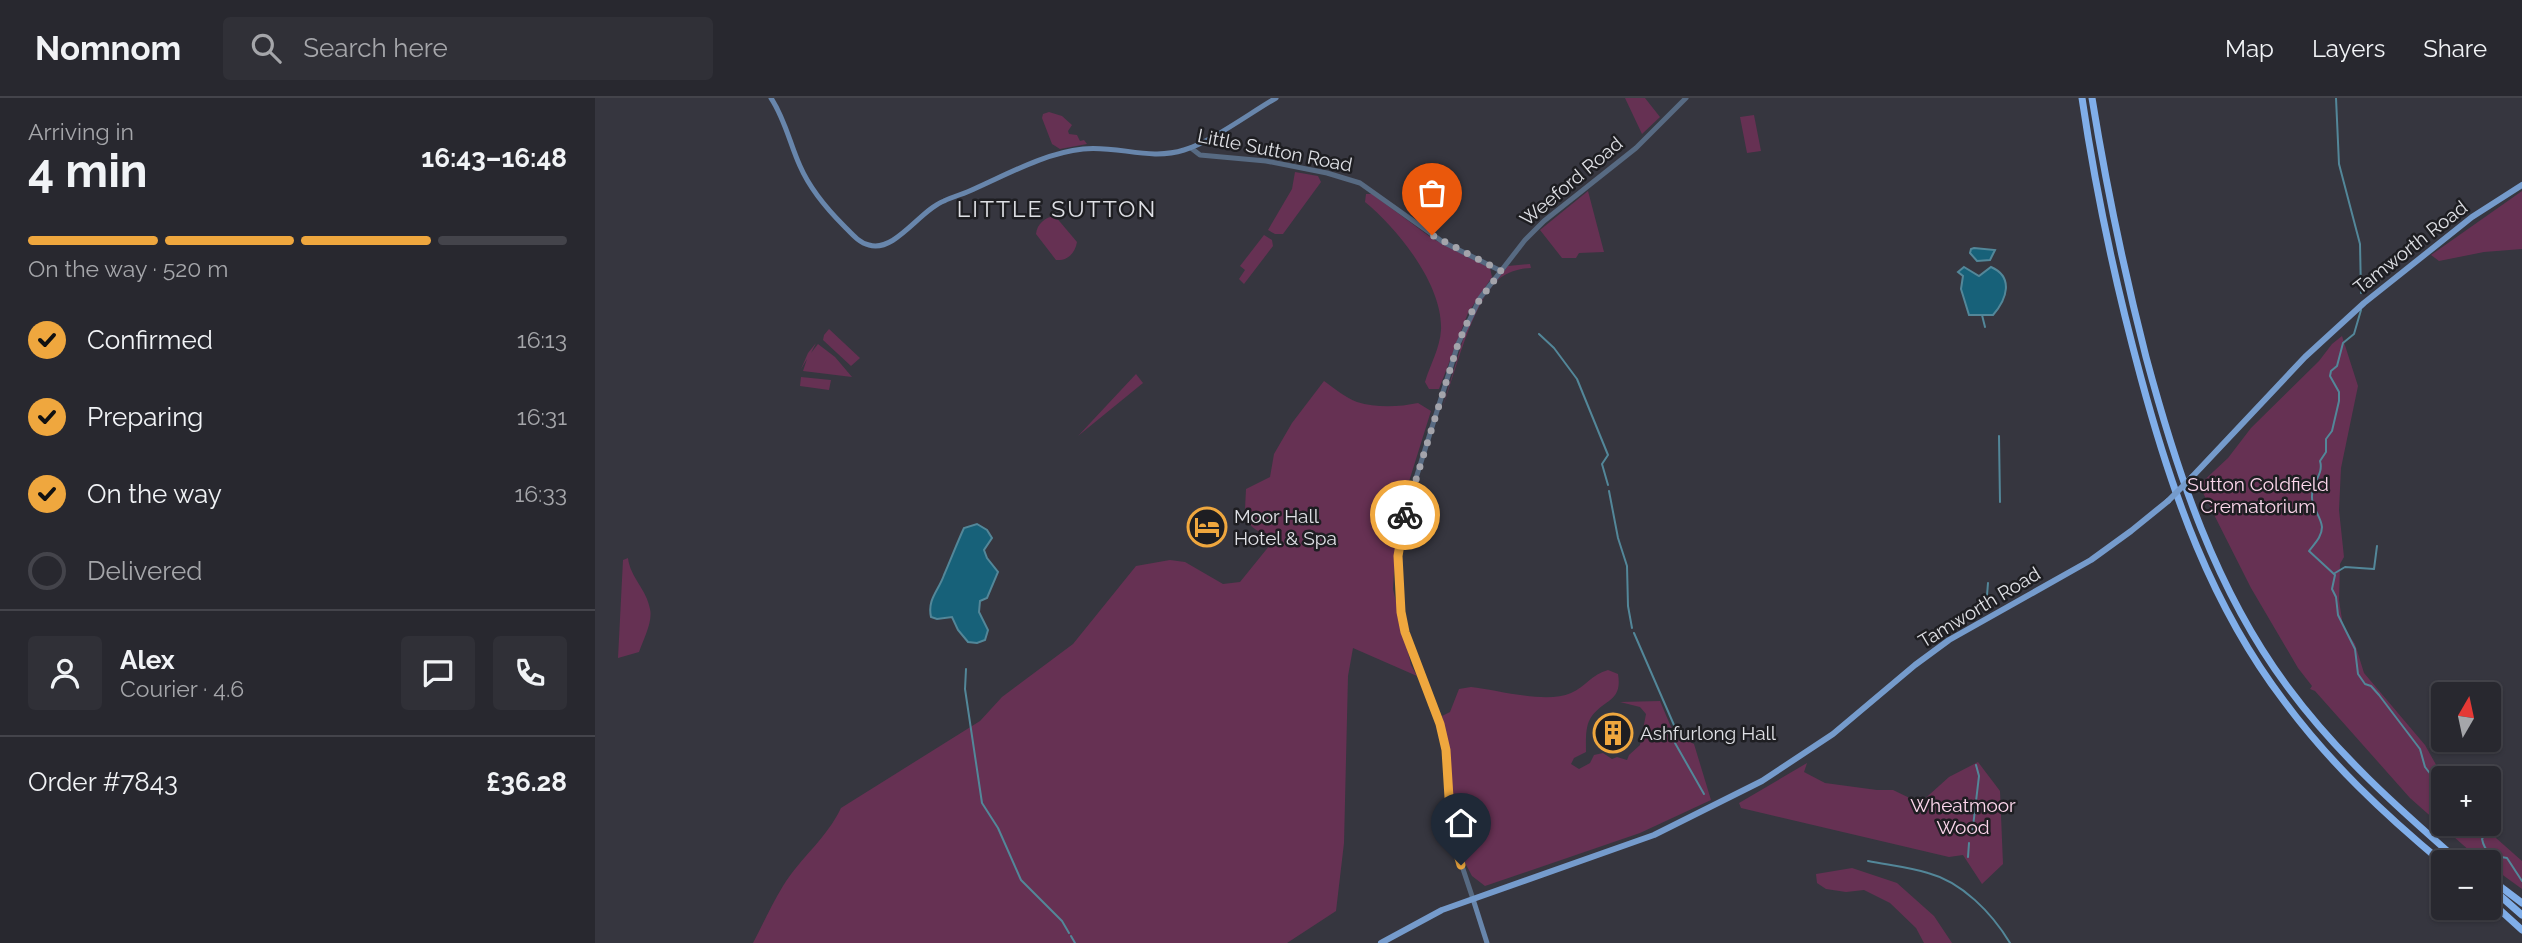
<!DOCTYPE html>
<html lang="en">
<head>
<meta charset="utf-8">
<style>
	body { margin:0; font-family:Raleway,sans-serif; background:#303037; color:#f1f3f6; height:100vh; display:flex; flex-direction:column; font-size:26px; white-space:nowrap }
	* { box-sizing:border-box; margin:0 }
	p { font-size:23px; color:#a5a6aa }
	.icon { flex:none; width:38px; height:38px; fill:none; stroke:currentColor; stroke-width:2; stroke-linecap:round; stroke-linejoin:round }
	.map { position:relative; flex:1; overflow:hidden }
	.side { display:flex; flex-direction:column; background:#28282f; width:595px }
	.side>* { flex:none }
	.needle { width:46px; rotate:9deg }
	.controls { position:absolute; left:1836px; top:584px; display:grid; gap:14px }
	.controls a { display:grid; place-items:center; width:70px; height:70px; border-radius:7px; background:#28282f; box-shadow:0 2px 5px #0004,0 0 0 2px #44444b; font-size:35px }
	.pin { position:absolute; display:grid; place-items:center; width:60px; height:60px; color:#fff; margin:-72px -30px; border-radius:50% 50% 50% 0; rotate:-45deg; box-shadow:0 0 7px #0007 }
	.pin .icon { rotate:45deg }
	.courier { position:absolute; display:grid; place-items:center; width:70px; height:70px; margin:-35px; border:5px solid #efa73e; border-radius:50%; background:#fff; color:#222; box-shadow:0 2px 9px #0007 }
	.overview em { font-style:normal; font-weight:700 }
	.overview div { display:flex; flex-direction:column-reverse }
	.overview { display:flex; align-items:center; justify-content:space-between; height:119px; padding:0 28px }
	h1 { font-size:46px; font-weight:700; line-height:52px }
	.bar { display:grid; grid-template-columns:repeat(4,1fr); gap:10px 7px; align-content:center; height:84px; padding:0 28px }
	.bar i { height:9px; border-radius:5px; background:#44444b }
	.bar .active { background:#efa73e }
	.bar p { grid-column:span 4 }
	.line { display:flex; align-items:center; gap:18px; padding:0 28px; border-top:2px solid #44444b }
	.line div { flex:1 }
	.round { display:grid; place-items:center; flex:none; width:74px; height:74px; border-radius:7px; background:#303037 }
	ol { padding:0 28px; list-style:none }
	li { display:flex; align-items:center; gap:21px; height:77px }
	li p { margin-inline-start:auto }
	li .icon { padding:7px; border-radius:50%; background:#efa73e; color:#111; stroke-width:4 }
	li:last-child { color:#a5a6aa }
	li i { width:38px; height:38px; border:4px solid #44444b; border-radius:50% }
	header { display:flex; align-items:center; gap:42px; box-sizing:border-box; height:98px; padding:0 35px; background:#28282f; border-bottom:2px solid #44444b }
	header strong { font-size:33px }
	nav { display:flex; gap:38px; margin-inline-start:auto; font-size:24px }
	.search { width:490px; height:63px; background:#303037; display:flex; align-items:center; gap:18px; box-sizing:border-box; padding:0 24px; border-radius:7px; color:#a5a6aa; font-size:26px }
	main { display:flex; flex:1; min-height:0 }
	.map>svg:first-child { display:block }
	.green { fill:#663153 }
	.water { fill:#176179; stroke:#538799; stroke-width:2 }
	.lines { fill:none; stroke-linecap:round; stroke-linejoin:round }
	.stream { stroke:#538799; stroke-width:2 }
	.tertiary { stroke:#576a82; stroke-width:5 }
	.secondary { stroke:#6886ac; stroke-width:5 }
	.primary { stroke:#759bcc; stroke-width:6 }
	.motorway { stroke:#80aee9; stroke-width:7 }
	.primary-bridge { stroke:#759bcc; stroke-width:6 }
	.done { stroke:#a4a4ab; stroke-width:7; stroke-dasharray:0 12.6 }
	.route { stroke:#efa73e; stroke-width:9 }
	.labels { text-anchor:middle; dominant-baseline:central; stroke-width:5; stroke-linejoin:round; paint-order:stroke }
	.street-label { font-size:19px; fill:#dfe0e5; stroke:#1e1e22 }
	.park-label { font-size:19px; fill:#fdd7ec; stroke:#1e1e22 }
	.poi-label { font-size:19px; fill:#dfe0e5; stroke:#1e1e22; text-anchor:start }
	.quarter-label { font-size:23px; letter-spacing:2px; fill:#dfe0e5; stroke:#1e1e22 }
</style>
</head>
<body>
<header>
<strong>Nomnom</strong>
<div class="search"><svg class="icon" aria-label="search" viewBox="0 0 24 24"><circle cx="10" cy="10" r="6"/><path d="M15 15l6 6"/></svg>Search here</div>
<nav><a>Map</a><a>Layers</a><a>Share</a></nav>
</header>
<main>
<section class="side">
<div class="overview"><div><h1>4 min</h1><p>Arriving in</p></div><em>16:43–16:48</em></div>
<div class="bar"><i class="active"></i><i class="active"></i><i class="active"></i><i></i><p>On the way · 520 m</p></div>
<ol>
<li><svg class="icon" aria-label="check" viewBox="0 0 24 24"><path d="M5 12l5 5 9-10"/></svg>Confirmed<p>16:13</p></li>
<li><svg class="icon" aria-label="check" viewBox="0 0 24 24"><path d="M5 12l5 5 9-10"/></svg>Preparing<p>16:31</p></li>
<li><svg class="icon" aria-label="check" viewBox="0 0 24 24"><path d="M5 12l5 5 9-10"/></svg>On the way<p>16:33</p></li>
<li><i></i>Delivered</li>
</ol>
<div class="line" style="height:126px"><a class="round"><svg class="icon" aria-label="person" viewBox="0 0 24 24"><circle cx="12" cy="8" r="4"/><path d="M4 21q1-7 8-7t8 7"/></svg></a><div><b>Alex</b><p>Courier · 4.6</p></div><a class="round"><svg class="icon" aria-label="chat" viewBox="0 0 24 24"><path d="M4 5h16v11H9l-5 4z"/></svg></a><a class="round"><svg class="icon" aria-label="phone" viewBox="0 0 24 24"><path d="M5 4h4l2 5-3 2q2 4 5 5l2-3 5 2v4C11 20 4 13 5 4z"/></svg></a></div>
<div class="line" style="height:91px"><div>Order #7843</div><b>£36.28</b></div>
</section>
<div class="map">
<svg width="1927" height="845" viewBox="0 0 1927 845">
	<rect width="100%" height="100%" fill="#36363f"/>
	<path class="green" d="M 1030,0 L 1050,0 L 1065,19 L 1047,36 Z
		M 454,14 L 467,18 L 477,27 L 473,33 L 474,36 L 482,37 L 485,43 L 489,42 L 492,46 L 465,51 L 457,46 L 447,20 L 448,16 Z
		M 1159,17 L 1166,53 L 1152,55 L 1145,19 Z
		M 700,74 L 723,78 L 726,84 L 688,136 L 680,136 L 673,132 L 697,91 Z
		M 993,93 L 1009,154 L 984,155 L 981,160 L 967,160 L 945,132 Z
		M 1927,93 L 1927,151 L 1889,154 L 1844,163 L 1836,157 Z
		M 771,96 L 777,96 L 838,141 L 895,170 L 897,179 L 873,215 L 844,291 L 834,291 L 830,284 C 835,267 845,250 846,232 C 848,187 803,131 770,104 Z
		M 460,118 L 482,144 C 480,155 473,163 461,162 L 441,136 C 442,126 450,119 460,118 Z
		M 669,137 L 677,142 L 678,148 L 649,186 L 644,181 L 650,172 L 645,168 Z
		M 935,166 L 936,170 C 926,170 913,174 905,180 C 876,205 860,276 847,311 L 870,235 L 883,207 L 913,168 Z
		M 234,231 L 265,260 L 256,268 L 228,242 L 229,237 Z
		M 1747,238 L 1763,288 L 1746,370 L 1744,412 L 1749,459 L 1745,466 L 1744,502 L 1748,528 L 1760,546 L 1769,575 L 1830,647 L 1849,681 L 1848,726 L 1894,726 L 1894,715 L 1901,740 L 1927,763 L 1927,791 L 1894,767 L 1894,765 L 1876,754 L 1815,700 L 1720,593 L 1715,591 L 1717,588 L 1703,570 L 1656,490 L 1604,387 L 1633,360 L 1656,330 L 1724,263 L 1737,246 Z
		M 221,245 L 216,255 L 223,246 L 240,259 L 257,279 L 208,273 L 212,261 L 206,271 L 213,255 Z
		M 541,276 L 548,285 L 483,338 Z
		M 206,279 L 236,282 L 234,292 L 205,288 Z
		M 729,283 C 739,290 751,300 762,304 C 781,310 804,309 823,305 L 836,313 L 802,422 L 798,491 L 816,567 L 822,578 L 758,550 L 753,578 L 749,745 L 741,813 L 692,845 L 158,845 C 168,826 177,806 188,788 C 207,758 231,741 246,710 L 385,623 L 407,599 L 478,546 L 541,468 L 575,462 L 590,464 L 628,486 L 645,484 L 687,432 L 674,438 C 646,427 650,418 651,391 L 675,379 L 679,356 L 697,325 Z
		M 33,460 C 35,479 52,492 55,511 C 58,524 48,542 44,554 L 23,560 L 28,462 Z
		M 1013,572 L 1023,576 C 1028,605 1007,601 995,621 C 990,630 991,644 991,654 L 979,660 L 976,666 L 984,671 L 995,665 L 999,657 L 1008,655 L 1017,661 L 1022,659 L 1032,662 L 1034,657 L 1045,647 L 1051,616 L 1045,609 L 1025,604 L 1065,603 L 1079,636 L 1099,646 L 1116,702 L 1045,735 L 890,788 L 877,778 L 867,759 L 858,708 L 854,650 L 847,618 L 855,614 L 864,591 L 876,589 C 903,592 951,606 976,595 C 990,589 997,576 1013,572 Z
		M 1383,664 L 1405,693 L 1408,766 L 1387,786 L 1368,757 L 1354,759 L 1146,710 L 1144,705 L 1212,665 L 1209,674 L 1230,685 L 1282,692 L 1298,692 L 1325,705 L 1354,679 Z
		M 1257,770 L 1302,785 L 1339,818 L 1357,845 L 1329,845 L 1321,830 L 1295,805 L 1269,792 L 1251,794 L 1231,791 L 1222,785 L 1221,776 Z"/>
	<path class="water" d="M 1379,150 L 1400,152 L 1395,162 L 1382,163 L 1375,155 L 1376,151 Z
		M 1369,169 L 1384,178 L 1396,169 C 1419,179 1412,201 1398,217 L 1374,217 L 1366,191 L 1368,178 L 1363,174 Z
		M 382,426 L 392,432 L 397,440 L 389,452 L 392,460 L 403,474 L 392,500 L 385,503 L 384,514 L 393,532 L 390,542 L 382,545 L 373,544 L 363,532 L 357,519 L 342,521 L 336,519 C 332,501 344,492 349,477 C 356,461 362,445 369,430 Z"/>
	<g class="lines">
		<path class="stream" d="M 1741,0 L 1744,66 L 1765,146 L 1766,195
			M 1766,212 L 1759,236 L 1748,245 L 1742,268 L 1736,273 L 1735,278 L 1744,294 L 1744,303 L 1737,333 L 1731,341 L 1731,354 L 1725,363 C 1729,376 1717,384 1717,398 C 1716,409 1726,418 1727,429 C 1727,439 1719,446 1714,453 L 1740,477 L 1737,491 L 1741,499 L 1743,517 L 1760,551 L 1763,576 L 1770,586 L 1776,588 L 1784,597 L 1825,651 L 1830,669 L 1848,692
			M 1387,217 L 1390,229
			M 944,236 L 959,250 L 982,281 L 1013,357 L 1007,366 L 1013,387
			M 1404,338 L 1405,404
			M 1014,393 L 1023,440 L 1032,468 L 1033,508 L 1037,530
			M 1740,475 L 1750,469 L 1779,471 L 1782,448
			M 1391,510 L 1393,485
			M 1039,535 L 1082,634
			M 371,571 L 370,591 L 387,705 L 403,730 L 426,782 L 467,823 L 474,835
			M 1080,645 L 1109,696
			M 1893,726 L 1893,732 L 1887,741 C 1890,756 1898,758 1912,760 L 1927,783
			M 1377,737 L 1384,678 L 1381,667
			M 1373,759 L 1374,745
			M 1273,763 C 1293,767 1313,769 1333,775 C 1367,784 1397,815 1415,845
			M 476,838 L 480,845"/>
		<path class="tertiary" d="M 596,50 L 605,57 L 671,63 L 732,75 L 765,85 L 848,144 L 906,173
			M 878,801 L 859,744 L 855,716 L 851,652 L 845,627 L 810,534 L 806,514 L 803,459 L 807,425 L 863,246 L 885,200 L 930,142 L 949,123 L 1041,50 L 1091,0"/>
		<path class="secondary" d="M 176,0 C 190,21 195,46 205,68 C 215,91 232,111 249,128 C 256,135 264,145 274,147 C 300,155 325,112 349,103 C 359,98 369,96 379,91 C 413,76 450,55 488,51 C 522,47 555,63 589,52 C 616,44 655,15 681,0
			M 878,801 L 892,845"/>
		<path class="primary" d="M 1597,379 L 1710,259 L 1769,205 L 1877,119 L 1927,87
			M 786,845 L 847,812 L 1059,737 L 1167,683 L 1238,636 L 1320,567 L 1354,542 L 1496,462 L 1536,433 L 1573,403"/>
		<path class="motorway" d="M 1487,0 C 1501,95 1521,188 1546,280 C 1577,395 1616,507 1689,603 C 1735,665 1789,716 1848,765
			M 1497,0 C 1511,87 1529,173 1551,259 C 1582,374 1620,491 1692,588 C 1742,656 1803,710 1866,765
			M 1894,780 L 1927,805
			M 1894,788 L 1927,817
			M 1894,802 L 1927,832"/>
		<path class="primary-bridge" d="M 1573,403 L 1597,379"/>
	</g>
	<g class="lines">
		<path class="done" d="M 810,417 L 863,246 L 878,211 L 906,173 L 837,137"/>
		<path class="route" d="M 810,417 L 803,458 L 806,514 L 810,534 L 845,626 L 851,652 L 856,731 L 866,767"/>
	</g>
	<defs>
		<symbol id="hotel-ring" viewBox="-11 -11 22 22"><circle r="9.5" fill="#1e1e22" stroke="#efa73e" stroke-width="1.5"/><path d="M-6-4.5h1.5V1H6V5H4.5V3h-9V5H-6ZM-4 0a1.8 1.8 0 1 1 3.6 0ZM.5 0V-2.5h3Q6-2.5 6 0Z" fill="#efa73e"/></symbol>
		<symbol id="building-ring" viewBox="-11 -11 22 22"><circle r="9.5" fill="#1e1e22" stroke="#efa73e" stroke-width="1.5"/><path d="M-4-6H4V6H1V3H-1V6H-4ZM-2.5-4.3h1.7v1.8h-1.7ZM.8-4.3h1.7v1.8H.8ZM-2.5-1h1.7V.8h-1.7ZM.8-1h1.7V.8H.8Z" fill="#efa73e"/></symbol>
	</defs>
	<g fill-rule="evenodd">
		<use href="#hotel-ring" x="590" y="407" width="44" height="44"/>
		<use href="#building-ring" x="996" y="613" width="44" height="44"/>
	</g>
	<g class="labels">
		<g class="street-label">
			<text transform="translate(680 52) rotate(11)">Little Sutton Road</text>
			<text transform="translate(976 83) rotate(-40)">Weeford Road</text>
			<text transform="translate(1815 149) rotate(-38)">Tamworth Road</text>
			<text transform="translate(1384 509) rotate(-31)">Tamworth Road</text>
		</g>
		<g class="park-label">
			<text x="1663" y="386">Sutton Coldfield<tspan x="1663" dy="22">Crematorium</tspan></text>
			<text x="1368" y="707">Wheatmoor<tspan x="1368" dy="22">Wood</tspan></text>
		</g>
		<g class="poi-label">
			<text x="639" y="418">Moor Hall<tspan x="639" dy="22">Hotel &amp; Spa</tspan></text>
			<text x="1045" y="635">Ashfurlong Hall</text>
		</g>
		<g class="quarter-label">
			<text x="462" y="110">LITTLE SUTTON</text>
		</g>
	</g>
</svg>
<div class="controls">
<a><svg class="needle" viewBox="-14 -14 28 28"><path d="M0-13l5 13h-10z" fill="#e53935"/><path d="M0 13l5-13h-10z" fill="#a5a6aa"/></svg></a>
<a>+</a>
<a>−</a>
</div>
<div class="pin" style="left:837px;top:137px;background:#ea580c"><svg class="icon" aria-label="bag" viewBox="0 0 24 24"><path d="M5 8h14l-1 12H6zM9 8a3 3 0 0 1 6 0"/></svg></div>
<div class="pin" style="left:866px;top:767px;background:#1f2937"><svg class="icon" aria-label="home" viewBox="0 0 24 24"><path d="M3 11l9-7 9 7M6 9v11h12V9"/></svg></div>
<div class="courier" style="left:810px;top:417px"><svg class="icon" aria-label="bike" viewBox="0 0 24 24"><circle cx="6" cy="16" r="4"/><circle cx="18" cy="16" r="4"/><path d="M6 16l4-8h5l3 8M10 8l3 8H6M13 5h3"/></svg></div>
</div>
</main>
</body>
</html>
